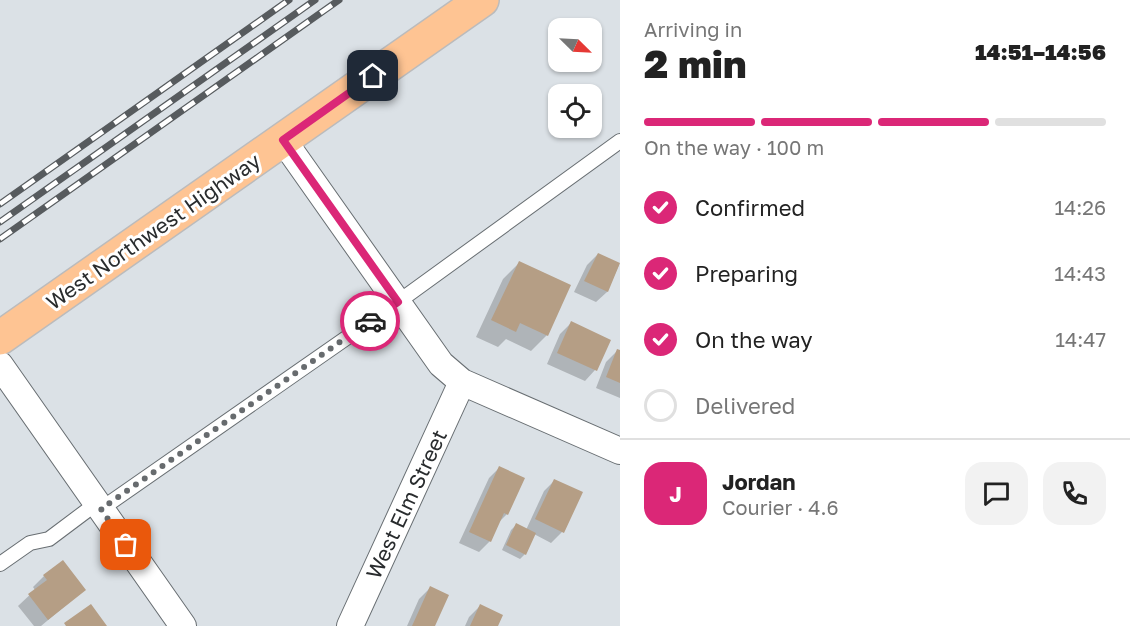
<!DOCTYPE html>
<html lang="en">
<head>
<meta charset="utf-8">
<style>
	body { margin:0; font-family:"Golos Text",sans-serif; background:#f2f2f2; color:#222; height:100vh; display:flex; flex-direction:column; font-size:22px; white-space:nowrap }
	* { box-sizing:border-box; margin:0 }
	p { font-size:20px; color:#767676 }
	.icon { flex:none; width:33px; height:33px; fill:none; stroke:currentColor; stroke-width:2; stroke-linecap:round; stroke-linejoin:round }
	.map { position:relative; flex:1; overflow:hidden }
	.drawer { display:flex; flex-direction:column; background:#fff; width:510px }
	.drawer>* { flex:none }
	.needle { width:39px; rotate:114deg }
	.fabs { position:absolute; left:548px; top:18px; display:grid; gap:12px }
	.fabs a { display:grid; place-items:center; width:54px; height:54px; border-radius:12px; background:#fff; box-shadow:0 2px 4px #0004; font-size:30px }
	.pin { position:absolute; display:grid; place-items:center; width:51px; height:51px; color:#fff; margin:-26px; border-radius:12px; box-shadow:0 3px 9px #0006 }
	.courier { position:absolute; display:grid; place-items:center; width:60px; height:60px; margin:-30px; border:4px solid #db2777; border-radius:50%; background:#fff; color:#222; box-shadow:0 2px 8px #0007 }
	.headline em { font-style:normal; font-weight:800 }
	.headline div { display:flex; flex-direction:column-reverse }
	.headline { display:flex; align-items:center; justify-content:space-between; height:102px; padding:0 24px }
	h1 { font-size:39px; font-weight:800; line-height:45px }
	.bar { display:grid; grid-template-columns:repeat(4,1fr); gap:9px 6px; align-content:center; height:72px; padding:0 24px }
	.bar i { height:8px; border-radius:4px; background:#e0e0e0 }
	.bar .on { background:#db2777 }
	.bar p { grid-column:span 4 }
	.line { display:flex; align-items:center; gap:15px; padding:0 24px; border-top:2px solid #e0e0e0 }
	.line div { flex:1 }
	.round { display:grid; place-items:center; flex:none; width:63px; height:63px; border-radius:18px; background:#f2f2f2 }
	ol { padding:0 24px; list-style:none }
	li { display:flex; align-items:center; gap:18px; height:66px }
	li p { margin-inline-start:auto }
	li .icon { padding:6px; border-radius:50%; background:#db2777; color:#fff; stroke-width:4 }
	li:last-child { color:#767676 }
	li i { width:33px; height:33px; border:3px solid #e0e0e0; border-radius:50% }
	main { display:flex; flex:1; min-height:0 }
	.map>svg:first-child { display:block }
	.shadow { fill:#0003 }
	.building { fill:#b59e85 }
	.lines { fill:none; stroke-linecap:round; stroke-linejoin:round }
	.lane-casing { stroke:#686e72; stroke-width:16 }
	.street-casing { stroke:#686e72; stroke-width:28 }
	.primary-casing { stroke:#bbbbbc; stroke-width:36 }
	.lane { stroke:#fff; stroke-width:14 }
	.street { stroke:#fff; stroke-width:26 }
	.primary { stroke:#fec493; stroke-width:33 }
	.rail-casing { stroke:#575b5e; stroke-width:7 }
	.rail { stroke:#fff; stroke-width:4.5; stroke-dasharray:14; stroke-linecap:butt }
	.done { stroke:#676b6e; stroke-width:6; stroke-dasharray:0 10.8 }
	.route { stroke:#db2777; stroke-width:8 }
	.labels { text-anchor:middle; dominant-baseline:central; stroke-width:6; stroke-linejoin:round; paint-order:stroke }
	.street-label { font-size:21px; fill:#292c2e; stroke:#fff }
</style>
</head>
<body>
<main>
<div class="map">
<svg width="620" height="626" viewBox="0 0 620 626">
	<rect width="100%" height="100%" fill="#dbe1e6"/>
	<path class="shadow" d="M 598,254 L 619,265 L 607,292 L 596,302 L 574,292 L 587,265 Z
		M 519,263 L 547,335 L 531,351 L 506,339 L 498,347 L 476,337 L 503,279 Z
		M 571,323 L 609,340 L 595,370 L 585,381 L 547,364 L 560,334 Z
		M 617,351 L 620,352 L 620,398 L 596,388 L 606,362 Z
		M 500,467 L 507,514 L 498,523 L 490,541 L 479,552 L 459,543 L 489,478 Z
		M 555,480 L 562,532 L 551,543 L 534,534 L 525,554 L 520,559 L 502,550 L 511,530 L 516,525 L 526,530 L 544,491 Z
		M 44,576 L 84,590 L 41,626 L 34,626 L 18,606 L 35,590 L 33,587 Z
		M 430,588 L 434,626 L 407,626 L 419,599 Z
		M 480,606 L 496,626 L 465,626 L 469,617 Z"/>
	<path class="building" d="M 598,253 L 620,263 L 608,292 L 584,281 Z
		M 519,261 L 571,285 L 548,336 L 520,323 L 516,332 L 491,320 Z
		M 571,321 L 611,340 L 597,371 L 557,353 Z
		M 617,349 L 620,350 L 620,383 L 606,377 Z
		M 499,466 L 525,478 L 508,515 L 504,513 L 491,542 L 469,532 Z
		M 554,479 L 583,492 L 564,533 L 535,519 Z
		M 516,523 L 536,533 L 526,555 L 506,545 Z
		M 63,560 L 86,590 L 48,620 L 28,594 L 47,580 L 43,575 Z
		M 430,586 L 449,595 L 435,626 L 412,626 Z
		M 91,604 L 107,626 L 66,626 L 64,623 Z
		M 480,604 L 503,615 L 498,626 L 470,626 Z"/>
	<g class="lines">
		<defs>
			<path id="lane" d="M 101,509 L 398,302 L 620,141
				M 0,564 L 30,543 L 49,539 L 97,503"/>
			<path id="street" d="M 283,140 L 441,364 L 462,382 L 620,451
				M 0,365 L 183,626
				M 350,626 L 462,382"/>
			<path id="primary" d="M 0,338 L 482,0"/>
		</defs>
		<use href="#lane" class="lane-casing"/>
		<use href="#street" class="street-casing"/>
		<use href="#primary" class="primary-casing"/>
		<use href="#lane" class="lane"/>
		<use href="#street" class="street"/>
		<use href="#primary" class="primary"/>
		<defs>
			<path id="rail" d="M 0,204 L 289,0
				M 0,222 L 315,0
				M 0,239 L 339,0"/>
		</defs>
		<use href="#rail" class="rail-casing"/>
		<use href="#rail" class="rail"/>
	</g>
	<g class="lines">
		<path class="done" d="M 126,545 L 101,509 L 370,321"/>
		<path class="route" d="M 370,321 L 398,302 L 283,140 L 373,76"/>
	</g>
	<g class="labels">
		<g class="street-label">
			<text transform="translate(153 231) rotate(-35)">West Northwest Highway</text>
			<text transform="translate(406 504) rotate(-65)">West Elm Street</text>
		</g>
	</g>
</svg>
<div class="fabs">
<a><svg class="needle" viewBox="-14 -14 28 28"><path d="M0-13l5 13h-10z" fill="#e53935"/><path d="M0 13l5-13h-10z" fill="#767676"/></svg></a>
<a><svg class="icon" aria-label="locate" viewBox="0 0 24 24"><circle cx="12" cy="12" r="6"/><path d="M12 2v4M12 18v4M2 12h4M18 12h4"/></svg></a>
</div>
<div class="pin" style="left:126px;top:545px;background:#ea580c"><svg class="icon" aria-label="bag" viewBox="0 0 24 24"><path d="M5 8h14l-1 12H6zM9 8a3 3 0 0 1 6 0"/></svg></div>
<div class="pin" style="left:373px;top:76px;background:#1f2937"><svg class="icon" aria-label="home" viewBox="0 0 24 24"><path d="M3 11l9-7 9 7M6 9v11h12V9"/></svg></div>
<div class="courier" style="left:370px;top:321px"><svg class="icon" aria-label="car" viewBox="0 0 24 24"><path d="M5 17H2v-5l4-1 3-4h7l3 4 3 1v5h-3M9 17h6M6 11h13"/><circle cx="7" cy="17" r="2"/><circle cx="17" cy="17" r="2"/></svg></div>
</div>
<section class="drawer">
<div class="headline"><div><h1>2 min</h1><p>Arriving in</p></div><em>14:51–14:56</em></div>
<div class="bar"><i class="on"></i><i class="on"></i><i class="on"></i><i></i><p>On the way · 100 m</p></div>
<ol>
<li><svg class="icon" aria-label="check" viewBox="0 0 24 24"><path d="M5 12l5 5 9-10"/></svg>Confirmed<p>14:26</p></li>
<li><svg class="icon" aria-label="check" viewBox="0 0 24 24"><path d="M5 12l5 5 9-10"/></svg>Preparing<p>14:43</p></li>
<li><svg class="icon" aria-label="check" viewBox="0 0 24 24"><path d="M5 12l5 5 9-10"/></svg>On the way<p>14:47</p></li>
<li><i></i>Delivered</li>
</ol>
<div class="line" style="height:108px"><b class="round" style="background:#db2777;color:#fff">J</b><div><b>Jordan</b><p>Courier · 4.6</p></div><a class="round"><svg class="icon" aria-label="chat" viewBox="0 0 24 24"><path d="M4 5h16v11H9l-5 4z"/></svg></a><a class="round"><svg class="icon" aria-label="phone" viewBox="0 0 24 24"><path d="M5 4h4l2 5-3 2q2 4 5 5l2-3 5 2v4C11 20 4 13 5 4z"/></svg></a></div>
</section>
</main>
</body>
</html>
